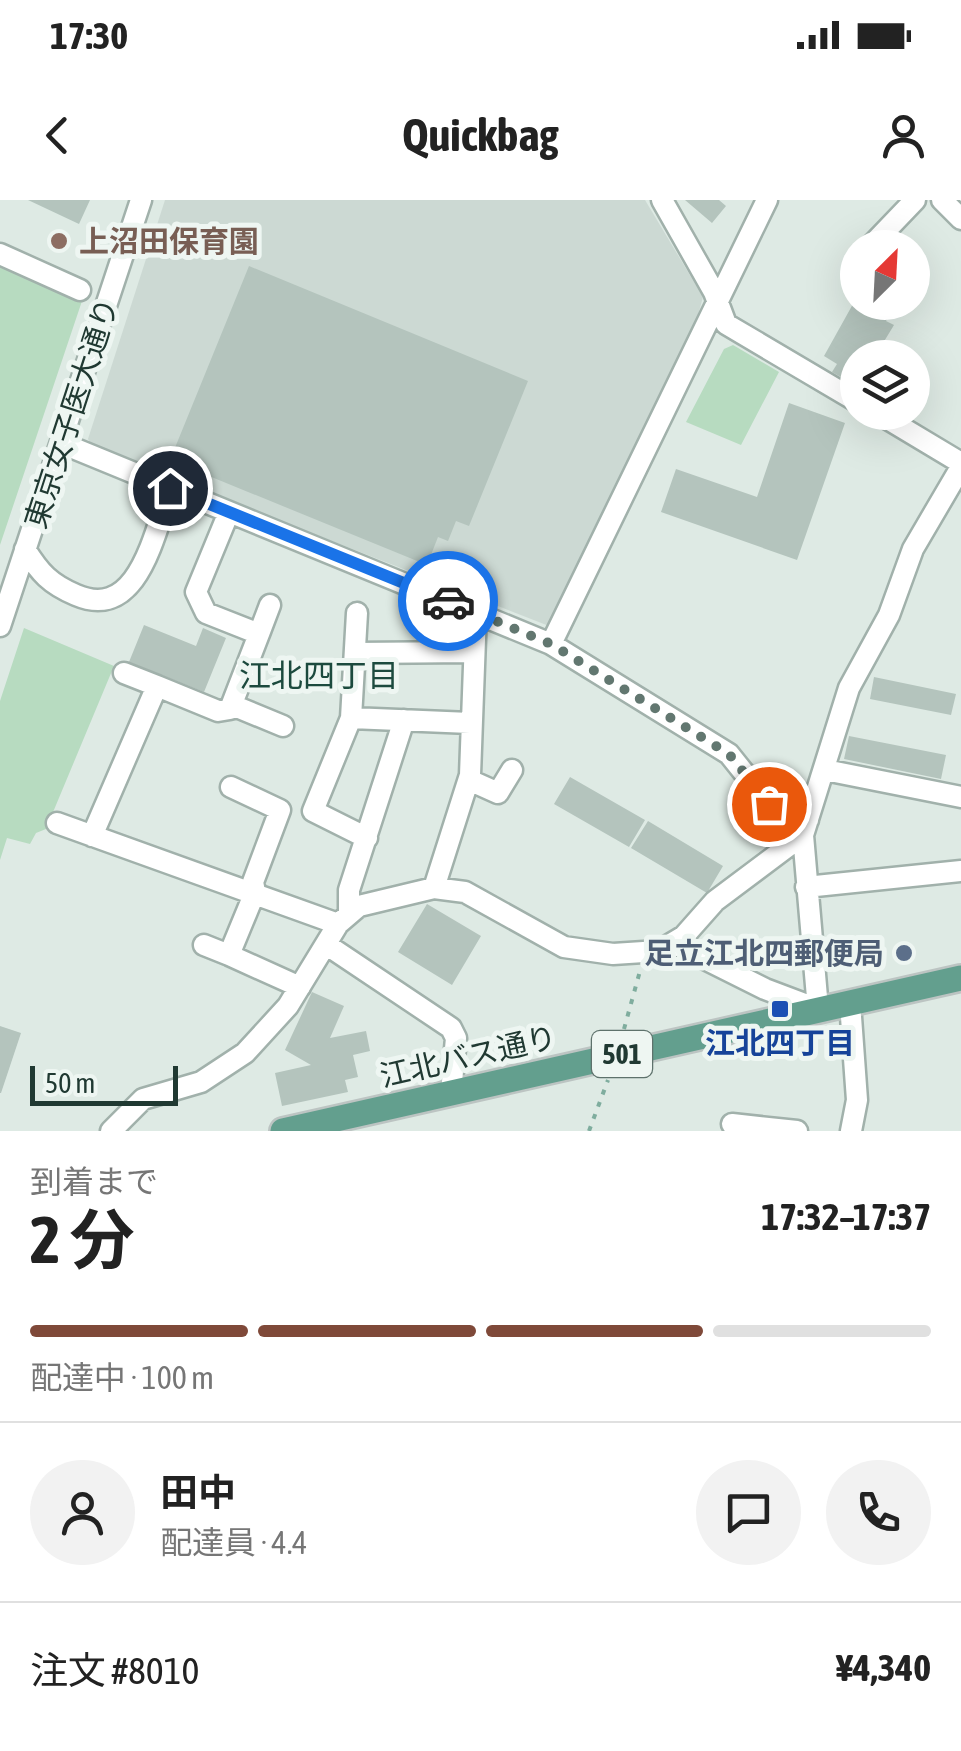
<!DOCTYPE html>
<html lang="ja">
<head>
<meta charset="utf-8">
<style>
	body { margin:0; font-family:"Asap Condensed","Noto Sans JP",sans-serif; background:#f2f2f2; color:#222; height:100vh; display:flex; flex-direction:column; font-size:38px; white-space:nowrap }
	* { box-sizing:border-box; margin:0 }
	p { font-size:32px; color:#767676 }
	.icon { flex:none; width:55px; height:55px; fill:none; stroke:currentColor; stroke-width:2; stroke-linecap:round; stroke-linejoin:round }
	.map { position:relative; height:931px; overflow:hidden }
	.side { display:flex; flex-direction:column; background:#fff; flex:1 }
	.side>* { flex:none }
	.needle { width:65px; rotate:24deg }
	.tools { position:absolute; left:840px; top:30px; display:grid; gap:20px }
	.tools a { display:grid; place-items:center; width:90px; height:90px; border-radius:50%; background:#fff; box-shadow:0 10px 40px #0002; font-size:50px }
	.scale { position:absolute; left:30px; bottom:25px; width:148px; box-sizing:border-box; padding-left:10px; border:5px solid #203932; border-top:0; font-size:28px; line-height:35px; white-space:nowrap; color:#203932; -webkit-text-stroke:8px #eef6f2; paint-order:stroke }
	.pin { position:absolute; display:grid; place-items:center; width:85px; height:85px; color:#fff; margin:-42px; border:5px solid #fff; border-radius:50%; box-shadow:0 2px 10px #0007 }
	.courier { position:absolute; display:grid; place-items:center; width:100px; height:100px; margin:-50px; border:8px solid #1a73e8; border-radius:50%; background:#fff; color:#222; box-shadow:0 2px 12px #0007 }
	.summary em { font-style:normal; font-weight:700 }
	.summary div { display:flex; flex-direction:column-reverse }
	.summary { display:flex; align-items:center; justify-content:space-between; height:170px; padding:0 30px }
	h1 { font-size:65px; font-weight:700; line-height:75px }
	.bar { display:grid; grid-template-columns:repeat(4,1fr); gap:15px 10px; align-content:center; height:120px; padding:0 30px }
	.bar i { height:12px; border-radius:8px; background:#e0e0e0 }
	.bar .current { background:#7f4939 }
	.bar p { grid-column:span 4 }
	.line { display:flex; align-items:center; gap:25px; padding:0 30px; border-top:2px solid #e0e0e0 }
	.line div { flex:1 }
	.round { display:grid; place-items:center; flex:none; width:105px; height:105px; border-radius:52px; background:#f2f2f2 }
	.status { display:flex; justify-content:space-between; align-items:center; height:70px; padding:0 50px; background:#fff; direction:ltr }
	.status svg { height:28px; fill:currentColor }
	header { display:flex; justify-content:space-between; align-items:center; height:130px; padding:0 30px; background:#fff; font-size:45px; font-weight:700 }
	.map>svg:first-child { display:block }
	.built { fill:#ccd9d3 }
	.green { fill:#b7dbc0 }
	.building { fill:#b4c4bd }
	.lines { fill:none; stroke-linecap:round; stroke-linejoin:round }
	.minor-casing { stroke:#a1b1ab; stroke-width:25 }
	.major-casing { stroke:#bcc4c2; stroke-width:30 }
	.path { stroke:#7fad9e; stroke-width:4; stroke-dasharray:5 8; stroke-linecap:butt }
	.minor { stroke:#fff; stroke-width:20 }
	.major { stroke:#639f8e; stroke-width:25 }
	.done { stroke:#627770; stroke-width:10; stroke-dasharray:0 18 }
	.route { stroke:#1a73e8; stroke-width:12 }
	.education-dot { fill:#8d6e63; stroke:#eef6f2; stroke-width:4 }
	.service-dot { fill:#5c6f8a; stroke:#eef6f2; stroke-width:4 }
	.transit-dot { fill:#1a4fb4; stroke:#eef6f2; stroke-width:4 }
	.labels { text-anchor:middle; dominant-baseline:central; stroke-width:10; stroke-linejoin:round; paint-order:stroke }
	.shield { fill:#eef6f2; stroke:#5e726c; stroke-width:2.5 }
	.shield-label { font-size:28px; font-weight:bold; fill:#203932 }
	.education-label { font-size:30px; font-weight:bold; fill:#785e54; stroke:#eef6f2; text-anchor:start }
	.street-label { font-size:30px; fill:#203932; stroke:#eef6f2 }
	.service-label { font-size:30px; font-weight:bold; fill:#4e5e75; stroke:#eef6f2; text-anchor:end }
	.transit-label { font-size:30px; font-weight:bold; fill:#164399; stroke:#eef6f2 }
	.neighbourhood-label { font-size:32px; fill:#1c4a3e; stroke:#eef6f2 }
</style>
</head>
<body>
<div class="status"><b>17:30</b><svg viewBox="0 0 49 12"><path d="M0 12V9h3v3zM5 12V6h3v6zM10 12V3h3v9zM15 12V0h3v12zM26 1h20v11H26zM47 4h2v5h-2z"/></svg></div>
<header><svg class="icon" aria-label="back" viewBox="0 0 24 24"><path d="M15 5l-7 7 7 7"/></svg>Quickbag<svg class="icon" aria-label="person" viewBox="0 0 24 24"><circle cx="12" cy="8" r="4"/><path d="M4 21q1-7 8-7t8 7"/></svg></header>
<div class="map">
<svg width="961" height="931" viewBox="0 0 961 931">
	<rect width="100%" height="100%" fill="#deeae4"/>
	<path class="built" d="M 165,0 L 645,0 L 703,97 L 692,137 L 549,426 L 92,247 L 88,239 Z"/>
	<path class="green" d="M 0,64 L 82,101 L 0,345 Z
		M 733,145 L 779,172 L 741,245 L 686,222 L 724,149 Z
		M 24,428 L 114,466 L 46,629 L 36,633 L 30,644 L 7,638 L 0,660 L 0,501 Z"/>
	<path class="building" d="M 28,0 L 90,0 L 79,24 Z
		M 685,0 L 719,0 L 726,6 L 712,23 Z
		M 249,66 L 528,181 L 469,326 L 456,321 L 448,341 L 438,337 L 427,365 L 170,260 Z
		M 858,95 L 858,102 L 872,109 L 881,102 L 893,109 L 886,121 L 894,125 L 874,158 L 858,158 L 858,177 L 850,173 L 846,180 L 832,172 L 837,164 L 824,156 Z
		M 789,203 L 845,223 L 797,360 L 661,312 L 676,269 L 757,297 Z
		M 144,425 L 196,446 L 203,428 L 226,438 L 204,492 L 129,462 Z
		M 874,477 L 956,494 L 951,515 L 870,499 Z
		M 849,536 L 946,555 L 941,579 L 844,559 Z
		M 570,577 L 645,620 L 629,647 L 554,604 Z
		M 648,621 L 723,666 L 707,693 L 631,648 Z
		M 427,704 L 481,736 L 452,785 L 398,752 Z
		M 312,792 L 344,806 L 330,838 L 366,831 L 370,851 L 353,855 L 358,877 L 345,880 L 348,892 L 282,906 L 275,873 L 311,865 L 285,850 Z
		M 0,826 L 21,833 L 1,893 L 0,893 Z"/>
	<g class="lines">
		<defs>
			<path id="minor" d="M 662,0 L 714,92 L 726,124 L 858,202
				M 942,0 L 961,19
				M 871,46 L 915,0
				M 0,54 L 80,90
				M 876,212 L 961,263
				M 61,243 L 551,444 L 729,554 L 769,604 L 808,620
				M 25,349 C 40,373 50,384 76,395 C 139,422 154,332 171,288
				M 357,413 L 351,518 L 313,611 L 367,638
				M 0,426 L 141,0
				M 259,434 L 270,405
				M 551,444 L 767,0
				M 355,453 L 473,452
				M 124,473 L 157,486
				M 232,505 L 283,526
				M 351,518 L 470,523
				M 825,570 L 961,597
				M 469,580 L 498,593 L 512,570
				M 231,587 L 280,610 L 253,682 L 255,692 L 229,755 L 300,787
				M 57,623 L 338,724
				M 92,636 L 157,486 L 218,511 L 230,509 L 259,434 L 206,413 L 196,392 L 229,312
				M 806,687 L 961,671
				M 434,688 L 470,575 L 476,412
				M 349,711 L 349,690 L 404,520
				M 673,743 L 765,789 L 818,809 L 803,635 L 849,488 L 889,415 L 913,349 L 961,267
				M 204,745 L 229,755
				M 327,745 L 451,828 L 456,838 L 451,893
				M 850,803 L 857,900 L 851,931
				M 732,924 L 797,931
				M 111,931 L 143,899 L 201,882 L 245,853 L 288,806 L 338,724 L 359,706 L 434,688 L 465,692 L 564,747 L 613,754 L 659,751 L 684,736 L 715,701 L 803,635"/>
			<path id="major" d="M 283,931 L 961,778"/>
		</defs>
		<use href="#minor" class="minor-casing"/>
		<use href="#major" class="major-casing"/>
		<path class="path" d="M 624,829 L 640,771
			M 589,931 L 608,880"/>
		<use href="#minor" class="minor"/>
		<use href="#major" class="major"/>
	</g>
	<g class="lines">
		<path class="done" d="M 448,401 L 551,444 L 729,554 L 769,604"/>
		<path class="route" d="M 170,288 L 448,401"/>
	</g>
	<circle class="education-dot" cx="59" cy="41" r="10"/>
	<circle class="service-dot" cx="904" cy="753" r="10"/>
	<rect class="transit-dot" x="770" y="799" width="20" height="20" rx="5"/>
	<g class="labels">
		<rect class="shield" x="592" y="831" width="60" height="46" rx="8"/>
		<g class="shield-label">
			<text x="622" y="854">501</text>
		</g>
		<g class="education-label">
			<text x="79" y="41">上沼田保育園</text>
		</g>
		<g class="street-label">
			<text transform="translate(71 213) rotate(-72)">東京女子医大通り</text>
			<text transform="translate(468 856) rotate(-13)">江北バス通り</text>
		</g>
		<g class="service-label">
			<text x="884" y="753">足立江北四郵便局</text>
		</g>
		<g class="transit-label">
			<text x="780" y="843">江北四丁目</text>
		</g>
		<g class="neighbourhood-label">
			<text x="319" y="475">江北四丁目</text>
		</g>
	</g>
</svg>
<div class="tools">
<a><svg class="needle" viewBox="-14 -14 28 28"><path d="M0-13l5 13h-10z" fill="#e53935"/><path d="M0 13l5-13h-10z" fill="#767676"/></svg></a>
<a><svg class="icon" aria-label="layers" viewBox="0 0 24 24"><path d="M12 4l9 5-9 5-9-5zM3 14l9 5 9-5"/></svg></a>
</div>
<div class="scale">50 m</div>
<div class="pin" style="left:769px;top:604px;background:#ea580c"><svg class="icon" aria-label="bag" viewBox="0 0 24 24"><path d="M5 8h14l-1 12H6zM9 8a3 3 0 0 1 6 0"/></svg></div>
<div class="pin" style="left:170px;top:288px;background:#1f2937"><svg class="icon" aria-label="home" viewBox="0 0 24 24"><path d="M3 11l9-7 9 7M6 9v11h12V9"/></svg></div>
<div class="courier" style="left:448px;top:401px"><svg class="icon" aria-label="car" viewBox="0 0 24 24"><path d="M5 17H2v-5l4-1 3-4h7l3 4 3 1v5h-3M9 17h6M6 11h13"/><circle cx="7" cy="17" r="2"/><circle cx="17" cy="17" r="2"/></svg></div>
</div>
<section class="side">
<div class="summary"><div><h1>2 分</h1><p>到着まで</p></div><em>17:32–17:37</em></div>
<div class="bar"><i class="current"></i><i class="current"></i><i class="current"></i><i></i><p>配達中 · 100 m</p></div>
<div class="line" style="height:180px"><a class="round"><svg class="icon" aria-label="person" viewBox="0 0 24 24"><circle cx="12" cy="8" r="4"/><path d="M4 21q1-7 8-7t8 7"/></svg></a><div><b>田中</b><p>配達員 · 4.4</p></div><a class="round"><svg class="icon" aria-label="chat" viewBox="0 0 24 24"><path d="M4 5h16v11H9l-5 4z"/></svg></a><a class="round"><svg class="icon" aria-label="phone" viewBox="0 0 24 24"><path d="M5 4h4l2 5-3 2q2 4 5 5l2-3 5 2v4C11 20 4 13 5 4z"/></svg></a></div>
<div class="line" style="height:130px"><div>注文 #8010</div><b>¥4,340</b></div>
</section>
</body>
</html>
